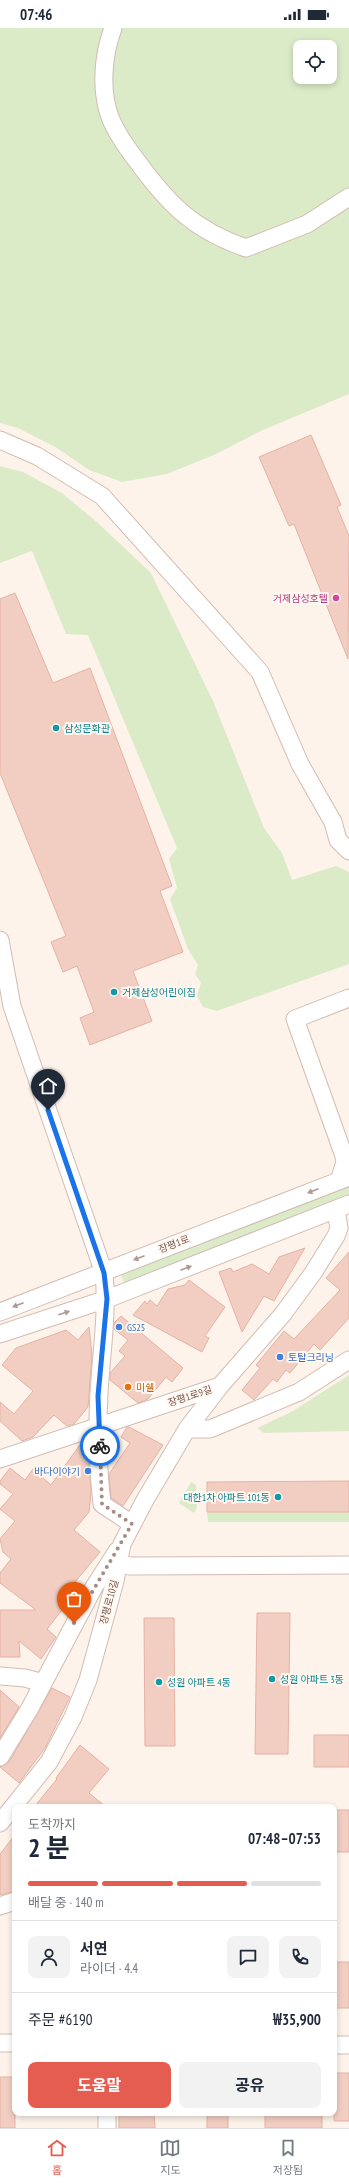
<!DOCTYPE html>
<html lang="ko">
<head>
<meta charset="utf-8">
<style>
	body { margin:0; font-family:"PT Sans Narrow","Noto Sans KR",sans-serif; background:#f2f2f3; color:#1f2937; height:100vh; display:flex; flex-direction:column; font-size:15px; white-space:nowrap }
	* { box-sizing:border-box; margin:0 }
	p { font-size:13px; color:#747a83 }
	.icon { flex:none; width:22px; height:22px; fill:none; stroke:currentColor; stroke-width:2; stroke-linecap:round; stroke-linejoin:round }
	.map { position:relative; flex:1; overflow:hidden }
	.panel { position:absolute; left:12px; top:1776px; width:325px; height:312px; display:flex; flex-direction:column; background:#fff; border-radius:8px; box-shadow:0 2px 6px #0003 }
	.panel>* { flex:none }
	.controls { position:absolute; left:293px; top:12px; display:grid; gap:8px }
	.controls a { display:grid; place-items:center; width:44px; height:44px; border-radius:8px; background:#fff; box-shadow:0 2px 6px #0003; font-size:20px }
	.pin { position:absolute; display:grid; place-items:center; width:34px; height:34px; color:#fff; margin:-41px -17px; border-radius:50% 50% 50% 0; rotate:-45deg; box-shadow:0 0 4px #0007 }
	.pin .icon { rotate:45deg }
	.courier { position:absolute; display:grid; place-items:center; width:40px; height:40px; margin:-20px; border:3px solid #1a73e8; border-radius:50%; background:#fff; color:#222; box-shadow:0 1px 5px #0007 }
	.headline em { font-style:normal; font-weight:700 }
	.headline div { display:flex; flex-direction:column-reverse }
	.headline { display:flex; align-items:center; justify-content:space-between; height:68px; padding:0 16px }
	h1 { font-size:26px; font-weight:700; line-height:30px }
	.bar { display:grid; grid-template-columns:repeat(4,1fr); gap:6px 4px; align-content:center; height:48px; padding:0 16px }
	.bar i { height:5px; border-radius:3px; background:#e0e1e3 }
	.bar .active { background:#e55d51 }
	.bar p { grid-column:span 4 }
	.line { display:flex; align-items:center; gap:10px; padding:0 16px; border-top:1px solid #e0e1e3 }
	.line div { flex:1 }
	.round { display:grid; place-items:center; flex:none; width:42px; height:42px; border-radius:8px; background:#f2f2f3 }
	.primary-button { display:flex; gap:8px; margin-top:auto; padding:8px 16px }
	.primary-button a { flex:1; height:46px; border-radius:8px; background:#e55d51; color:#fff; font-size:16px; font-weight:700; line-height:46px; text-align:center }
	.primary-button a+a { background:#f2f2f3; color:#1f2937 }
	.status { display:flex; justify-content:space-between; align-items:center; height:28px; padding:0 20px; background:#fff; direction:ltr }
	.status svg { height:11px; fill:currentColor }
	.dock { display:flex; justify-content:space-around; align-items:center; height:56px; border-top:1px solid #e0e1e3; background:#fff; font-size:11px; color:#747a83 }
	.dock a { display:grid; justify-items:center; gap:2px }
	.dock .active { color:#e55d51 }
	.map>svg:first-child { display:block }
	.green { fill:#dbebc8; fill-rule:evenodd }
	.building { fill:#f2cec2; stroke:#e5b2a2 }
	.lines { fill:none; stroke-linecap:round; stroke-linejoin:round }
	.minor-casing { stroke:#d2bcb2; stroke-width:19 }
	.minor { stroke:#fff; stroke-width:17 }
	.oneway { fill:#ae9a94 }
	.done { stroke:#a78d84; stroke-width:4; stroke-dasharray:0 7.2 }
	.route { stroke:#1a73e8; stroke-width:5 }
	.hotel-dot { fill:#d1479c; stroke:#fff8f1; stroke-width:1.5 }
	.culture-dot { fill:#0f9aa8; stroke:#fff8f1; stroke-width:1.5 }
	.shop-dot { fill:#3f7fe0; stroke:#fff8f1; stroke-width:1.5 }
	.food-dot { fill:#e8710a; stroke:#fff8f1; stroke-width:1.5 }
	.labels { text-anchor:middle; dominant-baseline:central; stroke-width:4; stroke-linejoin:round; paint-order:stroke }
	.hotel-label { font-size:10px; fill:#b23c85; stroke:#fff8f1; text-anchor:end }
	.culture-label { font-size:10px; fill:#0d838f; stroke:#fff8f1; text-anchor:start }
	.street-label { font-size:10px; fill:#78564d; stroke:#fff8f1 }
	.shop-label { font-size:10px; fill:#366cbe; stroke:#fff8f1; text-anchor:start }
	.food-label { font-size:10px; fill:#c56008; stroke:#fff8f1; text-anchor:start }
</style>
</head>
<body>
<div class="status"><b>07:46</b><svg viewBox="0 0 49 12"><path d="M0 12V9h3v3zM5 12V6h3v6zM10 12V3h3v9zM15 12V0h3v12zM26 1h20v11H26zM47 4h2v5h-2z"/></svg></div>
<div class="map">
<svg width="349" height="2100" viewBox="0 0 349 2100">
	<rect width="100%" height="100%" fill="#fdf3ea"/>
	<path class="green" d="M 0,0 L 349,0 L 349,366 L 263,402 L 216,426 L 167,446 L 122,454 L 89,442 L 57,420 L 18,400 L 0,395 ZM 300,19 L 330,19 L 330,49 L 300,49 Z
		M 0,438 L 23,444 L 62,465 L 98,495 L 151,545 L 213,673 L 264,800 L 282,825 L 292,852 L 336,838 L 349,844 L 349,936 L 217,983 L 203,979 L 197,968 L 201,955 L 195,946 L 198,937 L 188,921 L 170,871 L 177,860 L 169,831 L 177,820 L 88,607 L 66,606 L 32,523 L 0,535 Z
		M 349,1153 L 349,1166 L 129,1255 L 124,1255 L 121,1246 Z
		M 349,1347 L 349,1403 L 264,1405 L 257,1400 L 293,1383 Z
		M 191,1454 L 196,1457 L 197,1479 L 194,1485 L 179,1475 Z
		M 207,1484 L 349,1484 L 349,1494 L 208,1494 Z"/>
	<path class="building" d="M 311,407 L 341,477 L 337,479 L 349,508 L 348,631 L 294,496 L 289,498 L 259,429 Z
		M 15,565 L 53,655 L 90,640 L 172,858 L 160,863 L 183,924 L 133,943 L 152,993 L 90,1017 L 80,990 L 94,984 L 77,938 L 63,944 L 51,914 L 66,908 L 0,745 L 0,571 Z
		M 305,1220 L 274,1273 L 264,1268 L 242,1304 L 219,1244 L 231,1240 L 233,1244 L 252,1236 L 269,1246 L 279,1229 Z
		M 349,1224 L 349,1290 L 320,1322 L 314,1316 L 290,1345 L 286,1342 L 277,1354 L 273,1351 L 254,1372 L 242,1362 L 260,1340 L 256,1337 L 284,1303 L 294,1311 L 340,1262 L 326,1250 Z
		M 189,1252 L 225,1279 L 205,1308 L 209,1310 L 202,1324 L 133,1287 L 145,1273 L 147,1276 L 150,1272 L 157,1278 L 168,1261 L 185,1257 Z
		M 121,1288 L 183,1340 L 172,1354 L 166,1349 L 148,1371 L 138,1375 L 110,1352 L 110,1345 L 125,1328 L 119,1323 L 128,1312 L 114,1301 L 114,1295 Z
		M 89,1299 L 92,1327 L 88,1379 L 74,1396 L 67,1398 L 54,1387 L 33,1409 L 22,1413 L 0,1393 L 0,1374 L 14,1386 L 33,1363 L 2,1337 L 16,1320 L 66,1302 L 78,1312 Z
		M 127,1399 L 129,1399 L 163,1417 L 123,1478 L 111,1470 L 109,1446 L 130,1415 L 121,1409 Z
		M 88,1412 L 91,1465 L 89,1484 L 74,1502 L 100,1524 L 75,1554 L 81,1558 L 47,1601 L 56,1609 L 41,1631 L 19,1613 L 20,1629 L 0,1629 L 0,1582 L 36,1582 L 0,1555 L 0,1545 L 11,1531 L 3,1524 L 0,1511 L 15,1493 L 0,1481 L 13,1466 L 0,1456 L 0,1453 L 10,1440 L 25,1452 L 33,1441 L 51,1457 L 82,1414 Z
		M 349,1453 L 349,1484 L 207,1484 L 207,1454 Z
		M 257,1585 L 290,1585 L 288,1726 L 255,1726 Z
		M 144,1590 L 174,1590 L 175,1718 L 145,1718 Z
		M 52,1660 L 70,1669 L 45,1720 L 19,1755 L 0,1739 L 9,1734 Z
		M 0,1662 L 19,1679 L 0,1710 Z
		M 314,1707 L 349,1707 L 349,1739 L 314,1739 Z
		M 80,1717 L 109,1741 L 89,1765 L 106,1779 L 34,1779 L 57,1751 L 56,1750 Z
		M 334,1782 L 349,1782 L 349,1824 L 334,1824 Z
		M 15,1807 L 15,1863 L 0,1867 L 0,1826 Z
		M 334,1934 L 349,1934 L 349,1980 L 334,1980 Z
		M 334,2045 L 349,2045 L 349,2093 L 334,2093 Z
		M 0,2049 L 15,2049 L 15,2100 L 0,2100 Z
		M 119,2085 L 154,2085 L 155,2100 L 119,2100 Z
		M 207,2085 L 228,2085 L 228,2100 L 207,2100 Z
		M 265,2085 L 322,2085 L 322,2100 L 265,2100 Z"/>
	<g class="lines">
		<defs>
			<path id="minor" d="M 113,0 C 103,27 100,62 110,89 C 116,105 127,120 137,133 C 169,177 194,202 246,220 L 307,196 L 349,169
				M 0,412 L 37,428 L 102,468 L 260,644 L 300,736 L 333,794 L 338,812 L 349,823
				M 0,912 L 12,978 L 104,1245 C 108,1286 101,1326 99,1366 C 97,1401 98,1442 102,1476 L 132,1496
				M 339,1153 L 345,1134 L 344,1128 L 295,991 L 349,970
				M 0,1284 L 349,1149
				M 0,1306 L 107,1271 L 349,1176
				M 187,1401 L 220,1358
				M 0,1431 L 220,1358 L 283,1286 L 313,1245 L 336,1208 L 339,1200 L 336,1182
				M 119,1535 L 129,1538 L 349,1537
				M 0,1648 L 25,1650 L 43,1655
				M 0,1729 L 30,1680 L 94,1559 L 117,1523
				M 0,1795 L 49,1734 L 73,1689 L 88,1652 L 115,1553 L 122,1516 L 145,1472 L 187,1401 L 210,1401 L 299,1364 L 349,1332
				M 0,1878 L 15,1873
				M 0,2015 L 15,2015
				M 334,2017 L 349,2017
				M 107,2100 L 107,2085"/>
		</defs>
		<use href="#minor" class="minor-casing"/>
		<use href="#minor" class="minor"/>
	</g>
	<defs><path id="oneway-solid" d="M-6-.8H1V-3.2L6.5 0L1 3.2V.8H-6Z"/></defs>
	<g class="oneway">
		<use href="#oneway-solid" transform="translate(313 1163) rotate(159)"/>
		<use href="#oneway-solid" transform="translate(139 1230) rotate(159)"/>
		<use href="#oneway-solid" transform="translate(186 1240) rotate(-21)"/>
		<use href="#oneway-solid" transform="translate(18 1277) rotate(159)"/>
		<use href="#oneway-solid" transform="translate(64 1285) rotate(-18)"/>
	</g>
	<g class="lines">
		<path class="done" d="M 74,1595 L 132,1496 L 102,1476 L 100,1418"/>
		<path class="route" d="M 48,1082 L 104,1245 L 107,1271 L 98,1368 L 100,1418"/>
	</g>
	<circle class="hotel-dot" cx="336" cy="570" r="4"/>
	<g class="culture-dot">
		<circle cx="56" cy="700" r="4"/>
		<circle cx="114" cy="964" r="4"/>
		<circle cx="278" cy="1469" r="4"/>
		<circle cx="272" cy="1651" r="4"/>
		<circle cx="159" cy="1654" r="4"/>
	</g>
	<g class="shop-dot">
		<circle cx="119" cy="1299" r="4"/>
		<circle cx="280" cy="1329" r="4"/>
		<circle cx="88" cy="1443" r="4"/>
	</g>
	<circle class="food-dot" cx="128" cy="1359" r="4"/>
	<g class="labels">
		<g class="hotel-label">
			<text x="328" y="570">거제삼성호텔</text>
		</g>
		<g class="culture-label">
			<text x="64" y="700">삼성문화관</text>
			<text x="122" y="964">거제삼성어린이집</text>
			<text x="270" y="1469" text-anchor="end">대한1차 아파트 101동</text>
			<text x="280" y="1651">성원 아파트 3동</text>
			<text x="167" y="1654">성원 아파트 4동</text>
		</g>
		<g class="street-label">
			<text transform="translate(174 1216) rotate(-21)">장평1로</text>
			<text transform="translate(190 1368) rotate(-18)">장평1로9길</text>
			<text transform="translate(109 1574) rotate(-75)">장평로10길</text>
		</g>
		<g class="shop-label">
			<text x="127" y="1299">GS25</text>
			<text x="288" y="1329">토탈크리닝</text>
			<text x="80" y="1443" text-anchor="end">바다이야기</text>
		</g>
		<g class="food-label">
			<text x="136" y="1359">미쉘</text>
		</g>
	</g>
</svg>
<div class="controls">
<a><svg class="icon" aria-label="locate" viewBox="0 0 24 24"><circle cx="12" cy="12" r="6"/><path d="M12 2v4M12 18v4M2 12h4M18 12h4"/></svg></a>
</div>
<div class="pin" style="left:74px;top:1595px;background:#ea580c"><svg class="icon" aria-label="bag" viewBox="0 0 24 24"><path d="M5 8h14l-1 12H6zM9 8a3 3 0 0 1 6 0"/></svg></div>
<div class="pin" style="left:48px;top:1082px;background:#1f2937"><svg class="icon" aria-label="home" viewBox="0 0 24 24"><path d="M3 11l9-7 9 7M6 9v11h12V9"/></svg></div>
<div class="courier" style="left:100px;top:1418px"><svg class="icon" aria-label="bike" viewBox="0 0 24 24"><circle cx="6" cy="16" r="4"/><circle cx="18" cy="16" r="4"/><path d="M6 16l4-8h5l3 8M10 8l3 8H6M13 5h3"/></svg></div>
<section class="panel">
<div class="headline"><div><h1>2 분</h1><p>도착까지</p></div><em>07:48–07:53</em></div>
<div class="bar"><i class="active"></i><i class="active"></i><i class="active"></i><i></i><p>배달 중 · 140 m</p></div>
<div class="line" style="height:72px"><a class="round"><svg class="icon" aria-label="person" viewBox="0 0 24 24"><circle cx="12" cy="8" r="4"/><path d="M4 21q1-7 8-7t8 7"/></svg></a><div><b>서연</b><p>라이더 · 4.4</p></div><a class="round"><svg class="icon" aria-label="chat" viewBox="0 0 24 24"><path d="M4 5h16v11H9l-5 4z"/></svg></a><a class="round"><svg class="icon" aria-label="phone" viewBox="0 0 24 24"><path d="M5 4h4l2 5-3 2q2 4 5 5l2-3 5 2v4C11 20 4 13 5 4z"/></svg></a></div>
<div class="line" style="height:52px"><div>주문 #6190</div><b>₩35,900</b></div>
<div class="primary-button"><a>도움말</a><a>공유</a></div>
</section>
</div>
<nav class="dock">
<a class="active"><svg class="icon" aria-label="home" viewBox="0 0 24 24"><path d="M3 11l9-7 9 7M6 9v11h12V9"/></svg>홈</a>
<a><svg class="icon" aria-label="map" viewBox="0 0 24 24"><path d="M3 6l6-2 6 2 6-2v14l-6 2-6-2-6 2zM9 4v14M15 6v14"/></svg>지도</a>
<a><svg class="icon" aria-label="saved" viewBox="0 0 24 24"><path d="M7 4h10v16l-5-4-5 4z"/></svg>저장됨</a>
</nav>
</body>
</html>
